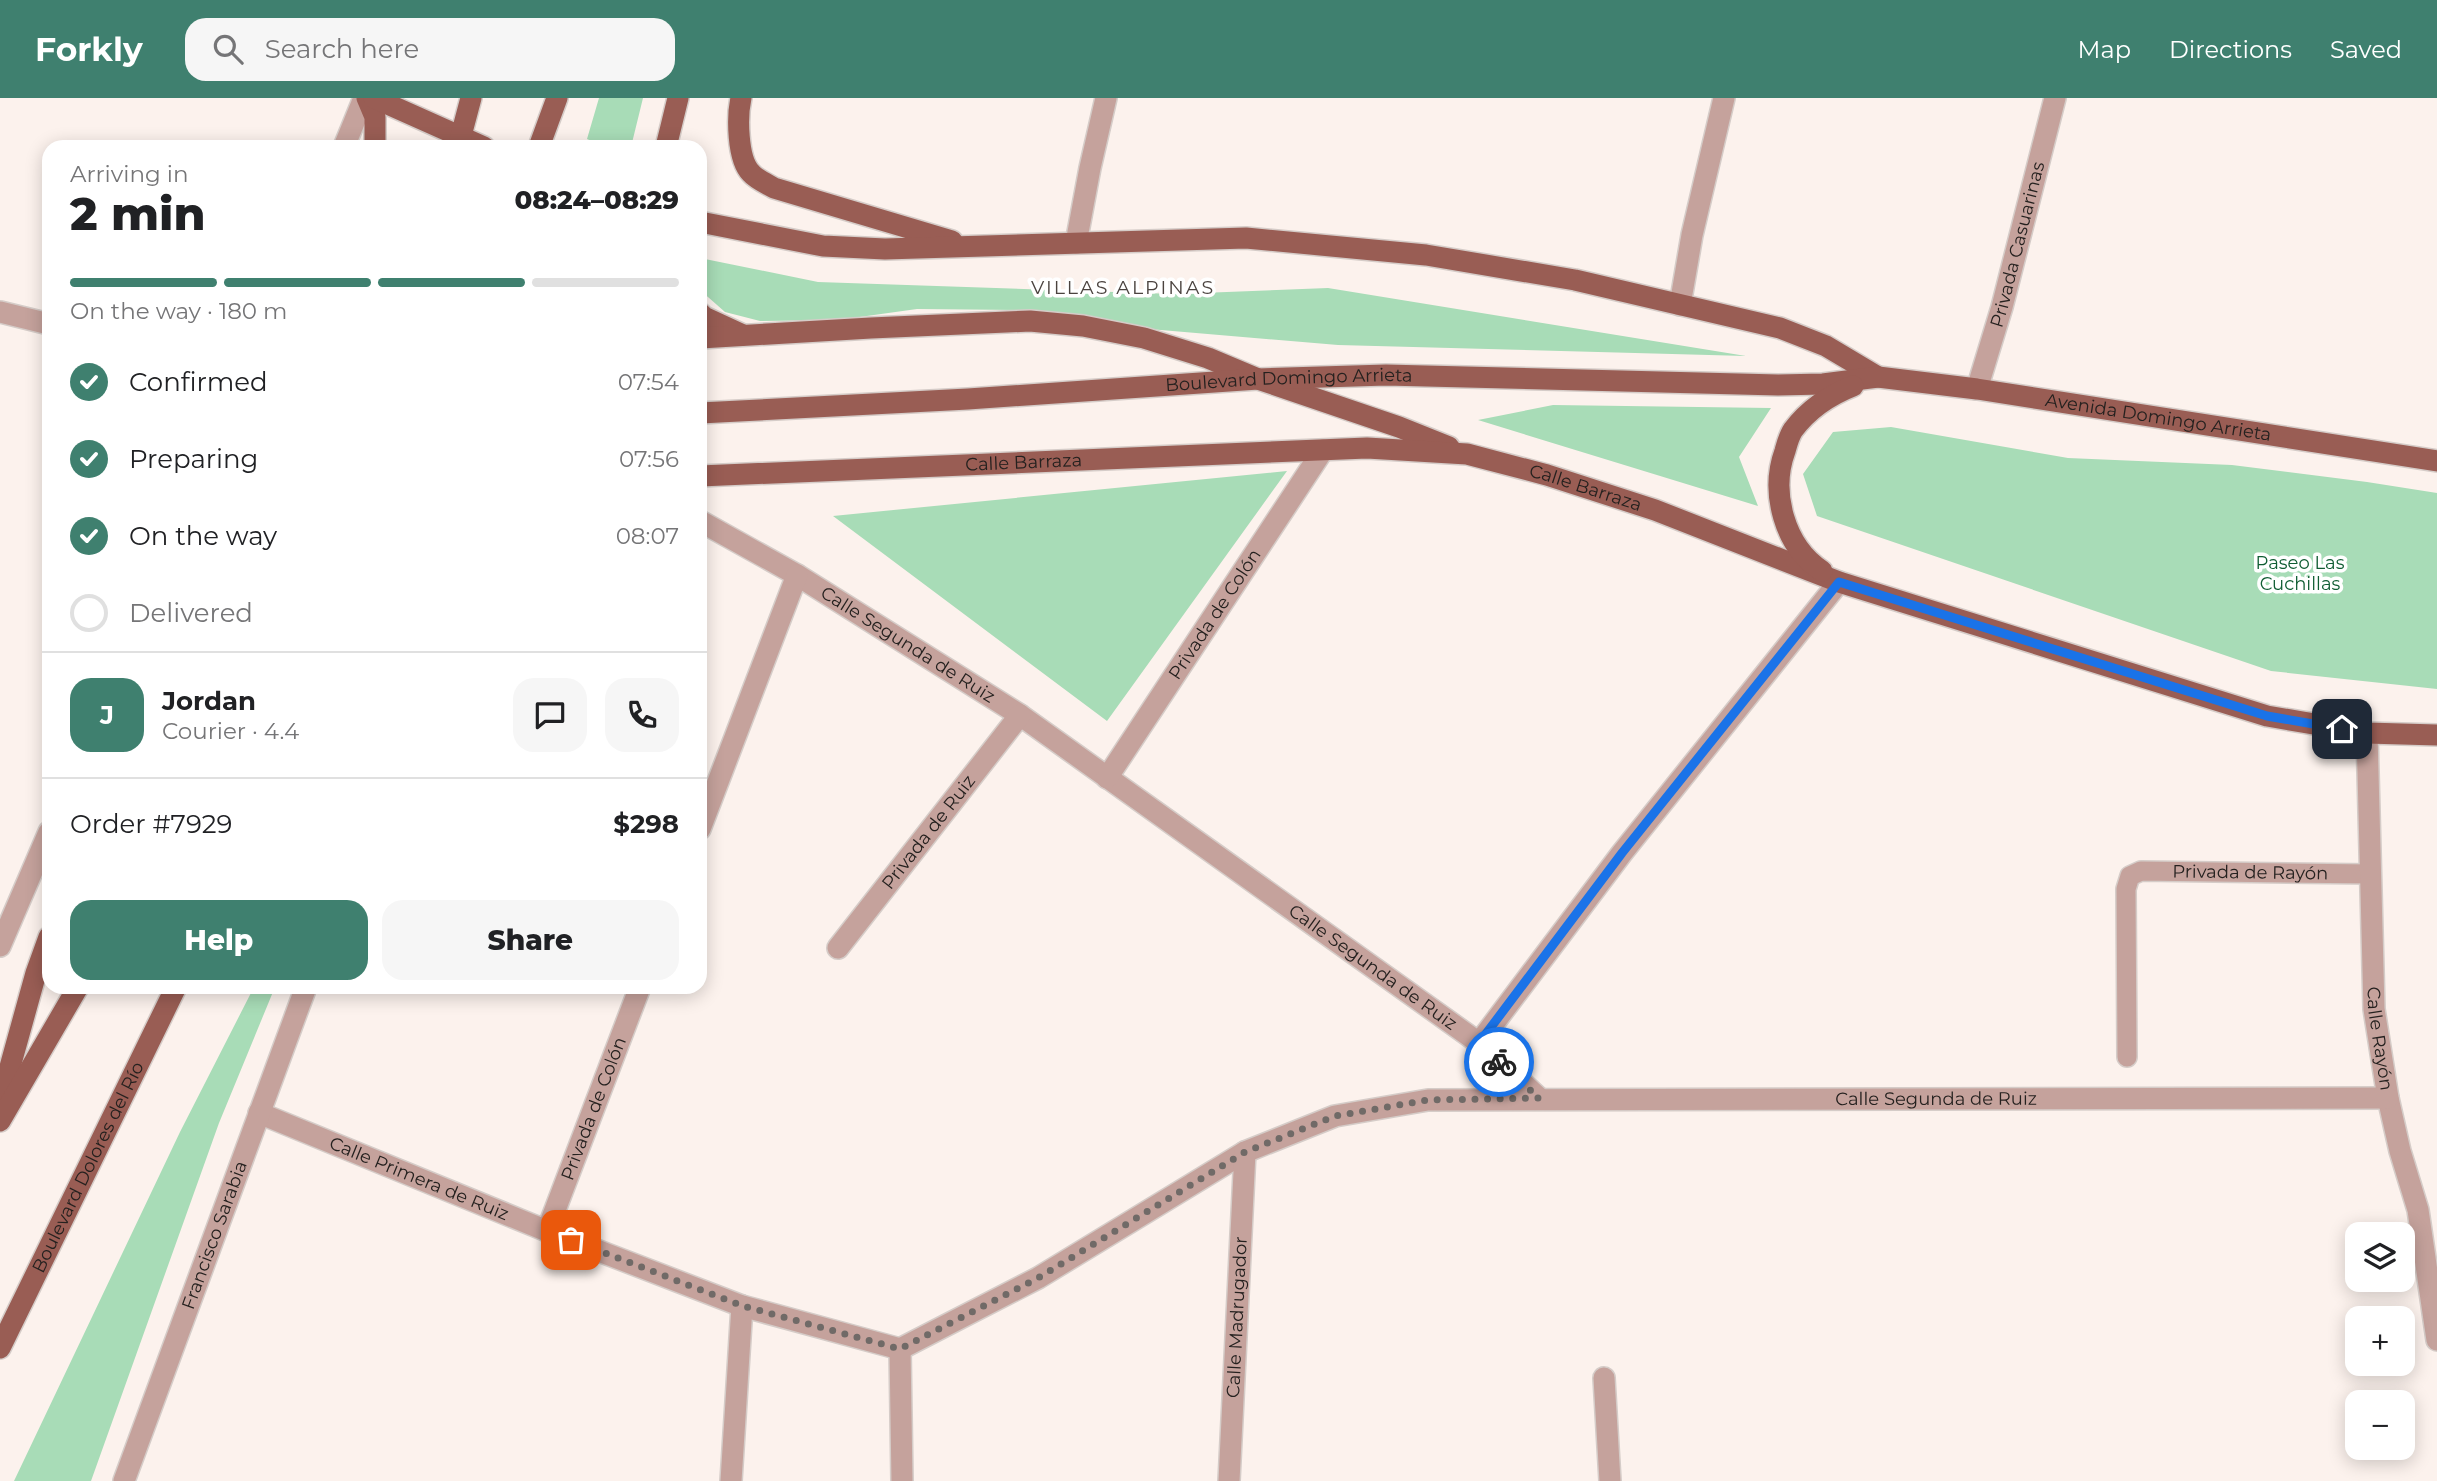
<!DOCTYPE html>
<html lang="en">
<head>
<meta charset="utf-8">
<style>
	body { margin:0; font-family:Montserrat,sans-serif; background:#f6f6f6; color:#202124; height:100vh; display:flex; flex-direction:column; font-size:26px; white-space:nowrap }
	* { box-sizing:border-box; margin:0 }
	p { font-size:23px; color:#757577 }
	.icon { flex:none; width:38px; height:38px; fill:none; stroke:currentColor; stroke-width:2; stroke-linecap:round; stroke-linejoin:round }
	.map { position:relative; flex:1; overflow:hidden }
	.details { position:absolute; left:42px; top:42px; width:665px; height:854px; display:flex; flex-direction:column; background:#fff; border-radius:21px; box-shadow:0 4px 18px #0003 }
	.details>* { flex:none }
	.tools { position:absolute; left:2345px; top:1124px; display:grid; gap:14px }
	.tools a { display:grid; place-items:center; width:70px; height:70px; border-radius:14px; background:#fff; box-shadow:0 4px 18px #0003; font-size:35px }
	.pin { position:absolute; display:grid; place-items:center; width:60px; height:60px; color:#fff; margin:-30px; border-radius:14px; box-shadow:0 4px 10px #0006 }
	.courier { position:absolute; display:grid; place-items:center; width:70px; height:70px; margin:-35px; border:5px solid #1a73e8; border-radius:50%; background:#fff; color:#222; box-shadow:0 2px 9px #0007 }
	.head em { font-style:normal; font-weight:800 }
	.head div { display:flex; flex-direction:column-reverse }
	.head { display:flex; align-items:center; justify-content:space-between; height:119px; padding:0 28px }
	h1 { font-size:46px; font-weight:800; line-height:52px }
	.bar { display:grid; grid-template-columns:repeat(4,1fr); gap:10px 7px; align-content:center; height:84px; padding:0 28px }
	.bar i { height:9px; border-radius:5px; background:#e0e0e0 }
	.bar .selected { background:#3f806f }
	.bar p { grid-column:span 4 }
	.line { display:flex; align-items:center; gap:18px; padding:0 28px; border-top:2px solid #e0e0e0 }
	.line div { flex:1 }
	.round { display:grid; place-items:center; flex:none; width:74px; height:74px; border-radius:21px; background:#f6f6f6 }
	ol { padding:0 28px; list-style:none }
	li { display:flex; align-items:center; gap:21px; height:77px }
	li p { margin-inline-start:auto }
	li .icon { padding:7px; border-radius:50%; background:#3f806f; color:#fff; stroke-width:4 }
	li:last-child { color:#757577 }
	li i { width:38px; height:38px; border:4px solid #e0e0e0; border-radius:50% }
	.button { display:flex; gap:14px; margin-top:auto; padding:14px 28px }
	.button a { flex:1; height:80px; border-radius:21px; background:#3f806f; color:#fff; font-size:28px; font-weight:800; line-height:80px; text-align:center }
	.button a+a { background:#f6f6f6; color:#202124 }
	header { display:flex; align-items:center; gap:42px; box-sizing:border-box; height:98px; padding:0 35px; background:#3f806f; color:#fff }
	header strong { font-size:33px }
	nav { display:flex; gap:38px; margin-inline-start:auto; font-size:24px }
	.search { width:490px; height:63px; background:#f6f6f6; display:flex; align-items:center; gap:18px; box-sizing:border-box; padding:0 24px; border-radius:21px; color:#757577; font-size:26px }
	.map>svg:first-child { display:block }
	.green { fill:#a8dcb7 }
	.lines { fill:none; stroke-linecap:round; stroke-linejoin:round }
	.service-casing { stroke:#d5ccc8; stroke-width:22 }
	.minor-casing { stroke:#d5ccc8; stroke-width:24 }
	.primary-casing { stroke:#d5ccc8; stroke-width:24 }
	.service { stroke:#c5a29c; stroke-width:19 }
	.minor { stroke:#c5a29c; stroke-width:21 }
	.primary { stroke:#995d54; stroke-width:21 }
	.done { stroke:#706a67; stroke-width:7; stroke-dasharray:0 12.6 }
	.route { stroke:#1a73e8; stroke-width:9 }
	.labels { text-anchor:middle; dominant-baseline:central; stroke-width:7; stroke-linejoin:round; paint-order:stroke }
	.street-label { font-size:18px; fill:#25211f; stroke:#fff }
	.park-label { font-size:18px; fill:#105d33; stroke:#fff }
	.neighbourhood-label { font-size:19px; letter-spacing:2px; fill:#4b433f; stroke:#fff }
</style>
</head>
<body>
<header>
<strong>Forkly</strong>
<div class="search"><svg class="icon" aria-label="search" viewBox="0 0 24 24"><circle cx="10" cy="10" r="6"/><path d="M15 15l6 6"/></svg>Search here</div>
<nav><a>Map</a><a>Directions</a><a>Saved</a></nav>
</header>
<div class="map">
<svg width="2437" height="1383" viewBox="0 0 2437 1383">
	<rect width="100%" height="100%" fill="#fcf2ed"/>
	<path class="green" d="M 599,0 L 643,0 L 631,49 L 605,49 L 587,41 Z
		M 700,160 L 818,184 L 1175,196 L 1328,190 L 1746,258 L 1338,247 L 1114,228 L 1019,212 L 917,211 L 838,222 L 760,223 L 725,214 L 700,192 Z
		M 1553,307 L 1771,310 L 1739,359 L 1758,408 L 1478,322 Z
		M 1891,329 L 2068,360 L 2232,367 L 2367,384 L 2437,395 L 2437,591 L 2271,573 L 1817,418 L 1803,376 L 1833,334 Z
		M 1287,373 L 1107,623 L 833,418 Z
		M 254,889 L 275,889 L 219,1025 L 91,1383 L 14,1383 L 180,1034 Z"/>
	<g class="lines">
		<defs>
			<g id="service">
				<path id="s1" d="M 2127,959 L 2126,791 L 2130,778 L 2141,773 L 2371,776"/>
			</g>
			<g id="minor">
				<path d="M 344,49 L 364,0"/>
				<path d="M 1076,145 L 1090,70 L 1106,0"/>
				<path d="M 1680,207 L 1692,137 L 1724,0"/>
				<path d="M 0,214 L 49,226"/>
				<path id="s2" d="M 1977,291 L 2002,209 L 2055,0"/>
				<path id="s3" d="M 700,423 L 797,477 L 1020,617 L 1479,945 L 1539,1000"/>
				<path id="s4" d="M 2367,635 L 2374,911 L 2388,1000 L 2400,1053 L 2418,1112 L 2437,1242"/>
				<path id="s5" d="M 1107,680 L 1323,352"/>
				<path d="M 700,731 L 797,477"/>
				<path d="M 0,848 L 49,734"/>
				<path id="s6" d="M 838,850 L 1020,617"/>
				<path d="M 1479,945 L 1622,755 L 1839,484"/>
				<path id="s7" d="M 259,1015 L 547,1133 L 742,1208 L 900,1251"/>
				<path id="s8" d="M 547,1133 L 640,889"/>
				<path id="s9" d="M 900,1251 L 1038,1180 L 1245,1054 L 1335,1018 L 1428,1002 L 2388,1000"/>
				<path d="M 900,1251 L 902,1383"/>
				<path d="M 1604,1280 L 1610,1383"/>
				<path id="s10" d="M 124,1383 L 306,889"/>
				<path d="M 731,1383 L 742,1208"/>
				<path id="s11" d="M 1229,1383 L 1245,1054"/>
			</g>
			<g id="primary">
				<path d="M 367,0 L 375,19 L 375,49"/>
				<path d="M 374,0 L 484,49"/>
				<path d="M 741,0 C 737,18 737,61 751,75 C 756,81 767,86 774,90 L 952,143"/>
				<path d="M 458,49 L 471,0"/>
				<path d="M 539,49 L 557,0"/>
				<path d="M 666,49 L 678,0"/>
				<path d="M 700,124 L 823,148 L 885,151 L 1246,140 L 1426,157 L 1575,182 L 1780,230 L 1826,248 L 1878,279"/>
				<path d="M 700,215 L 704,219 L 743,237"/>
				<path d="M 700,240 L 871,230 L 1030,223 L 1083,228 L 1144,240 L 1208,260 L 1258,281 L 1399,329 L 1449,349"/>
				<path id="s12" d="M 700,315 L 968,301 L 1258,281 L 1386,277 L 1778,287 L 1823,286 L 1878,279 L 1977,291 L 2437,363"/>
				<path id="s13" d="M 700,378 L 1367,350 L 1467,356 L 1547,377 L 1655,412 L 1839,484 L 2267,618 L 2367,635 L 2437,637"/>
				<path d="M 1822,473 C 1784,448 1770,394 1785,353 C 1787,346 1789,338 1793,332 C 1808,312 1830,297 1853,288"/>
				<path d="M 0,1005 L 36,875 L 49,839"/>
				<path d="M 0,1023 L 78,889"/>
				<path id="s14" d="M 0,1250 L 176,889"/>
			</g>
		</defs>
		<use href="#service" class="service-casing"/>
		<use href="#minor" class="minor-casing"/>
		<use href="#primary" class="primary-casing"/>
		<use href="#service" class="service"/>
		<use href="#minor" class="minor"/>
		<use href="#primary" class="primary"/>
	</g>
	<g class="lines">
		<path class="done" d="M 571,1142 L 743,1208 L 900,1251 L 1038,1180 L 1245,1054 L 1335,1018 L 1428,1002 L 1539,1000 L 1499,964"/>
		<path class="route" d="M 1499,964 L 1479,945 L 1622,755 L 1839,484 L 2267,618 L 2342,631"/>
	</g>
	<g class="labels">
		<g class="street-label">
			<text stroke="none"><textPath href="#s2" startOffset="150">Privada Casuarinas</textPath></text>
			<text stroke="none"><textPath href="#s12" startOffset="590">Boulevard Domingo Arrieta</textPath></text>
			<text stroke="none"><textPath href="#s12" startOffset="1463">Avenida Domingo Arrieta</textPath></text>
			<text stroke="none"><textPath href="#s13" startOffset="324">Calle Barraza</textPath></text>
			<text stroke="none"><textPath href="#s13" startOffset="891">Calle Barraza</textPath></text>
			<text stroke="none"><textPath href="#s5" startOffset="196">Privada de Colón</textPath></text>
			<text stroke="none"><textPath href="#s3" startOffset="242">Calle Segunda de Ruiz</textPath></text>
			<text stroke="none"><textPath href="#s6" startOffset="147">Privada de Ruiz</textPath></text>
			<text stroke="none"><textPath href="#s1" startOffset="303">Privada de Rayón</textPath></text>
			<text stroke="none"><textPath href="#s3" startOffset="808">Calle Segunda de Ruiz</textPath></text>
			<text stroke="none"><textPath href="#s4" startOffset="306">Calle Rayón</textPath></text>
			<text stroke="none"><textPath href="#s9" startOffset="1097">Calle Segunda de Ruiz</textPath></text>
			<text stroke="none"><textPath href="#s8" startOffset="131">Privada de Colón</textPath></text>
			<text stroke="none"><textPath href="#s14" startOffset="201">Boulevard Dolores del Río</textPath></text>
			<text stroke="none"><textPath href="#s7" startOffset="173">Calle Primera de Ruiz</textPath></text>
			<text stroke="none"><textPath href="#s10" startOffset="262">Francisco Sarabia</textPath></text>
			<text stroke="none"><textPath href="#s11" startOffset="164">Calle Madrugador</textPath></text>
		</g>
		<g class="park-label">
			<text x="2300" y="465">Paseo Las<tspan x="2300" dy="21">Cuchillas</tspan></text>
		</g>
		<g class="neighbourhood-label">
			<text x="1123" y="189">VILLAS ALPINAS</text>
		</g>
	</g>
</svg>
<div class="tools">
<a><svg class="icon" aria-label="layers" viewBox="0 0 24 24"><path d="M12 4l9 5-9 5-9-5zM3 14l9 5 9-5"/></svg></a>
<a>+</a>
<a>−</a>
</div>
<div class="pin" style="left:571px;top:1142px;background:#ea580c"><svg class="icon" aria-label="bag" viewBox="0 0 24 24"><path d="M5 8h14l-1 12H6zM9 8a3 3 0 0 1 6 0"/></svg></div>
<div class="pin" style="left:2342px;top:631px;background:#1f2937"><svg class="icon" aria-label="home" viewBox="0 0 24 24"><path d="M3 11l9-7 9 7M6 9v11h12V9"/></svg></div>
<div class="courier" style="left:1499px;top:964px"><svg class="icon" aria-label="bike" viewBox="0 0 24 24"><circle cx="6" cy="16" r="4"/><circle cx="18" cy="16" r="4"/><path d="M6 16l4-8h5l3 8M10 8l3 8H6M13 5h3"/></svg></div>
<section class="details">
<div class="head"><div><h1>2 min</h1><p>Arriving in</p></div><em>08:24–08:29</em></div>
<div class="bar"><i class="selected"></i><i class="selected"></i><i class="selected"></i><i></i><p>On the way · 180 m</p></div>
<ol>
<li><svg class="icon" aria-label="check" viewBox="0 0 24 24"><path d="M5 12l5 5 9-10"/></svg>Confirmed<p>07:54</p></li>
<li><svg class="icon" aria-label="check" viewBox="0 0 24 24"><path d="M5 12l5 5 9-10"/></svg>Preparing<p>07:56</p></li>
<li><svg class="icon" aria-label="check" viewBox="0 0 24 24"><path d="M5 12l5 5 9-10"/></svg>On the way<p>08:07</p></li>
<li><i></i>Delivered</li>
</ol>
<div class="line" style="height:126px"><b class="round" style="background:#3f806f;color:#fff">J</b><div><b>Jordan</b><p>Courier · 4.4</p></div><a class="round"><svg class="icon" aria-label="chat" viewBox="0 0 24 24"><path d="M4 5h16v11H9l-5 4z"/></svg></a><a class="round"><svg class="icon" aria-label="phone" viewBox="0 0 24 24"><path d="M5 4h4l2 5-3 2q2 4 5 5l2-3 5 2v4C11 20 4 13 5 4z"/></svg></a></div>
<div class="line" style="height:91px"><div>Order #7929</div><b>$298</b></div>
<div class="button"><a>Help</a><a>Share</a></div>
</section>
</div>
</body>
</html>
